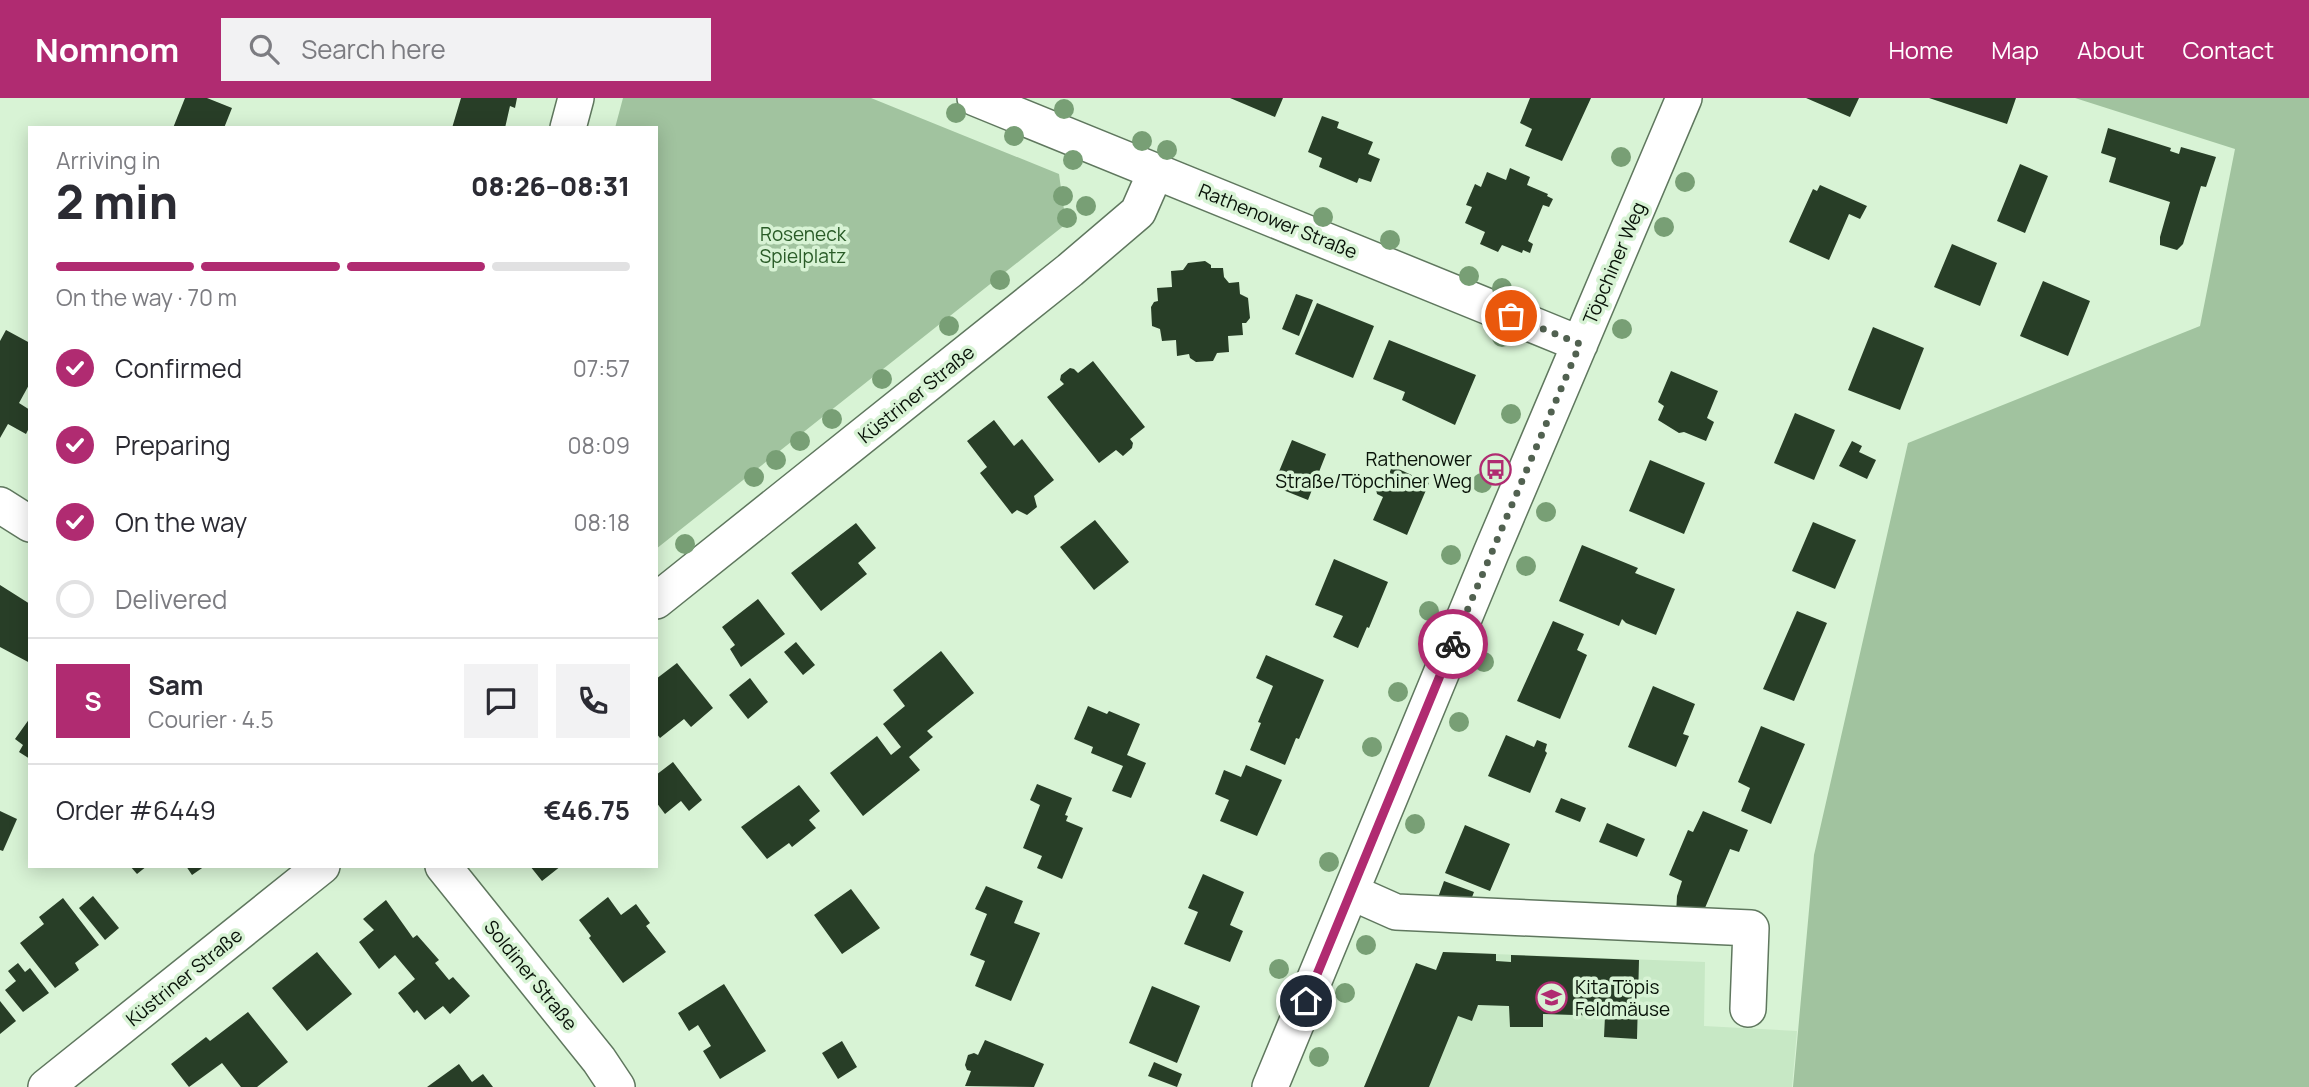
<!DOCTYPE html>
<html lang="en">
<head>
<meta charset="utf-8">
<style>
	body { margin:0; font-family:Manrope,sans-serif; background:#f2f2f3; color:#2b2b33; height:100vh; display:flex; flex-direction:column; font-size:26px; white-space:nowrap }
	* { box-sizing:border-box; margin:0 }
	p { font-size:23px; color:#7c7c81 }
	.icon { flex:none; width:38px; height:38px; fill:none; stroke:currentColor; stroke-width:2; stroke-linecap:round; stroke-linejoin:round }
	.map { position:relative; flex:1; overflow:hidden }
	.sheet { position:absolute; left:28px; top:28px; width:630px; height:742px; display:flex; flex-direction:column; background:#fff; border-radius:0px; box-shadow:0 4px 18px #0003 }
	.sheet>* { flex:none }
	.pin { position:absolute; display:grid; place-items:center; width:60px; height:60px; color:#fff; margin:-30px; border:4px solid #fff; border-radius:50%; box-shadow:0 2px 7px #0007 }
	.courier { position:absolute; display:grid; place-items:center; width:70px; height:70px; margin:-35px; border:5px solid #b02b71; border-radius:50%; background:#fff; color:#222; box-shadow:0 2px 9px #0007 }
	.headline em { font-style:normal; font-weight:800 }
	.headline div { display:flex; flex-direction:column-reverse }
	.headline { display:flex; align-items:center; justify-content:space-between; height:119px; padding:0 28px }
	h1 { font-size:46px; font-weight:800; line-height:52px }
	.bar { display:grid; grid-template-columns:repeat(4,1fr); gap:10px 7px; align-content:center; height:84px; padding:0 28px }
	.bar i { height:9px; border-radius:5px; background:#e1e1e2 }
	.bar .selected { background:#b02b71 }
	.bar p { grid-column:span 4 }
	.line { display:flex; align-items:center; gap:18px; padding:0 28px; border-top:2px solid #e1e1e2 }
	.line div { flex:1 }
	.round { display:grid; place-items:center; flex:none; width:74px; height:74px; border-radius:0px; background:#f2f2f3 }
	ol { padding:0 28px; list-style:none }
	li { display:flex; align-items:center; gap:21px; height:77px }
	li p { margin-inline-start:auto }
	li .icon { padding:7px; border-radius:50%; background:#b02b71; color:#fff; stroke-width:4 }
	li:last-child { color:#7c7c81 }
	li i { width:38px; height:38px; border:4px solid #e1e1e2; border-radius:50% }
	header { display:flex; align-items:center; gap:42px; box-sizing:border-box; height:98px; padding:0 35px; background:#b02b71; color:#fff }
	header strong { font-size:33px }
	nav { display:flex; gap:38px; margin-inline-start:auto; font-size:24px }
	.search { width:490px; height:63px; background:#f2f2f3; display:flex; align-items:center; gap:18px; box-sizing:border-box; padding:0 24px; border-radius:0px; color:#7c7c81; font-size:26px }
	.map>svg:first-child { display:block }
	.built { fill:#c7e8c5 }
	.green { fill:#a1c39f }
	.building { fill:#283e27 }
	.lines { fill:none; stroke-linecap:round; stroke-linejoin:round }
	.minor-casing { stroke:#5f775e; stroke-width:38 }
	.minor { stroke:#fff; stroke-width:35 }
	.tree { fill:#789f75 }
	.done { stroke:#516150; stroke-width:7; stroke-dasharray:0 12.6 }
	.route { stroke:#b02b71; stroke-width:9 }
	.labels { text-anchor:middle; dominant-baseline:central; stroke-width:7; stroke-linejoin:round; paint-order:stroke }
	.street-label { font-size:19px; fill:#081208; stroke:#d8f3d5 }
	.park-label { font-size:19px; fill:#295b27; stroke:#d8f3d5 }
	.poi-label { font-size:19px; fill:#081208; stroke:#d8f3d5; text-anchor:end }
</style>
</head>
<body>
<header>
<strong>Nomnom</strong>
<div class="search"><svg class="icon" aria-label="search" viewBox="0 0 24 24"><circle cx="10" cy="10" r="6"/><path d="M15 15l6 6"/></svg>Search here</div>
<nav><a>Home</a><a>Map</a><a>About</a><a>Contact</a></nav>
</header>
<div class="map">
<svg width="2309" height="989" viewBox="0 0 2309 989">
	<rect width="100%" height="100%" fill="#d8f3d5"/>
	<path class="built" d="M 1443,854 L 1705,864 L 1704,928 L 1797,933 L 1792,989 L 1364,989 L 1416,865 L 1436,872 Z"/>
	<path class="green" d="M 623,0 L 871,0 L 1059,76 L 1066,126 L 656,451 L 656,30 L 615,30 Z
		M 2075,0 L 2309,0 L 2309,989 L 1793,989 L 1814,757 L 1908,345 L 2200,228 L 2235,51 Z"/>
	<path class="building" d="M 185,0 L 207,0 L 232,10 L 224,30 L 173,30 Z
		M 461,0 L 517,0 L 515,10 L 510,8 L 505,30 L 452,30 Z
		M 1230,0 L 1283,0 L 1275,19 Z
		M 1530,0 L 1591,0 L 1562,63 L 1525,48 L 1532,31 L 1520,25 Z
		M 1806,0 L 1859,0 L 1850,19 Z
		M 1929,0 L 2016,0 L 2007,26 Z
		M 1322,18 L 1339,24 L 1337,30 L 1373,44 L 1368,56 L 1380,61 L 1371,84 L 1359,80 L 1357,85 L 1319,69 L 1322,60 L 1308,54 Z
		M 2108,30 L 2171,50 L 2170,53 L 2179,56 L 2181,49 L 2216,59 L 2206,89 L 2201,88 L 2183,146 L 2177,152 L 2160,147 L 2160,139 L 2170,104 L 2109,84 L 2116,60 L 2101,55 Z
		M 2020,66 L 2048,78 L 2025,135 L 1997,123 Z
		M 1510,70 L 1530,79 L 1527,87 L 1548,96 L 1547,98 L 1553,101 L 1549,109 L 1543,107 L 1528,143 L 1533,146 L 1530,155 L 1523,152 L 1522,155 L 1502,147 L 1498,154 L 1480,146 L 1485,134 L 1465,125 L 1472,109 L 1466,107 L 1475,86 L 1481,89 L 1487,74 L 1506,82 Z
		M 1820,87 L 1867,108 L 1860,121 L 1849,116 L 1829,162 L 1789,144 L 1813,91 L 1817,93 Z
		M 1952,146 L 1997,165 L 1980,208 L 1934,189 Z
		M 1205,163 L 1211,167 L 1211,170 L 1223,170 L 1224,179 L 1229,185 L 1239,184 L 1240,196 L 1248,200 L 1250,220 L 1246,225 L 1242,225 L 1243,237 L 1228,238 L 1229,254 L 1217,255 L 1213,263 L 1196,264 L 1190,260 L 1189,256 L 1177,258 L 1176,242 L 1162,243 L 1160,231 L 1152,228 L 1151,209 L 1154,204 L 1158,203 L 1157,190 L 1172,189 L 1171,173 L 1183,172 L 1188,165 Z
		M 2043,183 L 2090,203 L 2068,258 L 2020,238 Z
		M 1296,196 L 1313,202 L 1299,238 L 1282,231 Z
		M 1317,205 L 1374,228 L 1353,280 L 1295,256 Z
		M 1873,229 L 1924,250 L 1900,312 L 1848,292 Z
		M 6,232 L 30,245 L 30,285 L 19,305 L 30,312 L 30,328 L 26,336 L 8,326 L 0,340 L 0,243 Z
		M 1389,242 L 1476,277 L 1455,327 L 1402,302 L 1405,294 L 1373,281 Z
		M 1093,263 L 1145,329 L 1130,341 L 1133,345 L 1132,350 L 1123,358 L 1116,352 L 1099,365 L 1047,299 L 1064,286 L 1060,282 L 1061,277 L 1070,270 L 1074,271 L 1078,275 Z
		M 1671,273 L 1718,293 L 1707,320 L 1714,324 L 1706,343 L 1684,334 L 1679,335 L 1658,322 L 1664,308 L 1658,304 Z
		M 1795,315 L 1835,332 L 1814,382 L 1774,365 Z
		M 994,322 L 1014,348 L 1022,341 L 1054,382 L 1034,398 L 1037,409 L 1027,417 L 1017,412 L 1012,416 L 980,375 L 987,369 L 967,343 Z
		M 1292,342 L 1326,356 L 1308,402 L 1273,388 Z
		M 1852,343 L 1862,348 L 1859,354 L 1876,362 L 1867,381 L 1839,368 Z
		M 1650,362 L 1705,385 L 1684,436 L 1629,413 Z
		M 1392,368 L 1429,385 L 1407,437 L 1373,422 L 1383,399 L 1377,396 L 1376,391 L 1380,382 L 1388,379 Z
		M 1095,422 L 1129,464 L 1094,492 L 1060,449 Z
		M 1813,424 L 1856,442 L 1835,491 L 1792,473 Z
		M 856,425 L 876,450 L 858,465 L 867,476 L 821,513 L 791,475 Z
		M 1582,447 L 1638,470 L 1635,475 L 1675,491 L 1656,537 L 1626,525 L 1622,521 L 1619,528 L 1559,503 Z
		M 1334,461 L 1388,484 L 1369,530 L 1367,529 L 1358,550 L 1333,539 L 1343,518 L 1315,507 Z
		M 0,487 L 30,506 L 30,565 L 0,549 Z
		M 758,501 L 785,536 L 741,569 L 730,551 L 735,547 L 722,529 Z
		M 1797,513 L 1827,525 L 1794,603 L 1763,591 Z
		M 1553,523 L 1584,536 L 1577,552 L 1587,557 L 1560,621 L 1517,603 Z
		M 796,544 L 815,567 L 803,577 L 784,554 Z
		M 941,553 L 974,595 L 927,633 L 933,639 L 909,659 L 920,672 L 863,718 L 830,675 L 877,638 L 891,657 L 901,649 L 883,626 L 905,608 L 893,592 Z
		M 1266,557 L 1324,582 L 1299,641 L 1296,640 L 1285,667 L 1250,652 L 1261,625 L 1258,624 L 1273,588 L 1256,580 Z
		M 677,565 L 713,610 L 691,629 L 684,621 L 660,640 L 656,635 L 656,581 Z
		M 750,580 L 768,604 L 748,621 L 729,597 Z
		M 1653,588 L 1695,606 L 1683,636 L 1689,638 L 1676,669 L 1628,649 Z
		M 1088,608 L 1107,616 L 1109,613 L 1140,626 L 1127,657 L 1146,665 L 1131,700 L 1112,693 L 1123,668 L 1091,655 L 1093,649 L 1074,641 Z
		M 30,620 L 30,661 L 19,654 L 23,647 L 15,641 Z
		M 1761,628 L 1805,646 L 1771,726 L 1741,713 L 1750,690 L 1738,684 Z
		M 1506,637 L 1534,649 L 1537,642 L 1547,646 L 1545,653 L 1547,655 L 1530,695 L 1488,678 Z
		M 673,664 L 702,702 L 689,713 L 681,703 L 665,716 L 656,704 L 656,677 Z
		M 1246,667 L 1282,682 L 1257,738 L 1220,723 L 1229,702 L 1215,696 L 1224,672 L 1241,679 Z
		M 1037,686 L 1072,700 L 1065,717 L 1068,718 L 1066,723 L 1083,730 L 1062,781 L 1037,770 L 1042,758 L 1023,750 L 1040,707 L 1030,702 Z
		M 799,687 L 820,713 L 809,722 L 816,730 L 792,749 L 789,745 L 767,761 L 741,729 Z
		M 1561,700 L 1586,710 L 1580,724 L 1555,714 Z
		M 0,713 L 17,721 L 3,753 L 0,752 Z
		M 1703,713 L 1748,732 L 1739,754 L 1730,751 L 1702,817 L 1676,816 L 1677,798 L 1682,783 L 1669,777 L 1688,732 L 1693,734 Z
		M 1607,725 L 1645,741 L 1637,759 L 1599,744 Z
		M 1465,727 L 1510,746 L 1490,793 L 1445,775 Z
		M 130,768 L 147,768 L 137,776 Z
		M 186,768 L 205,768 L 192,777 Z
		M 530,768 L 561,768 L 542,783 Z
		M 1203,776 L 1244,794 L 1230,827 L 1243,833 L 1230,864 L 1184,846 L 1198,814 L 1188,810 Z
		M 1444,783 L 1474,794 L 1469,807 L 1436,805 Z
		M 986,788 L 1023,803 L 1014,825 L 1040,835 L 1011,903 L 975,888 L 985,863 L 970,857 L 987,816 L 975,811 Z
		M 851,791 L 880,830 L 842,856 L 814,817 Z
		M 93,798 L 119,830 L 105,842 L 79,810 Z
		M 608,799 L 621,817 L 636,806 L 650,825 L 646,828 L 666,854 L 623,885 L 589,840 L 591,838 L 579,822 Z
		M 63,800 L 99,847 L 75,865 L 79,872 L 55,890 L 20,845 L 44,826 L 39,819 Z
		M 386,802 L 413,840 L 417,837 L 439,862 L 435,865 L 449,882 L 453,879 L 470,898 L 450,916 L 443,908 L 425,922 L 417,912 L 414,915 L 398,895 L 415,881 L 395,857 L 379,871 L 359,844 L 374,832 L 363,821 Z
		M 317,854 L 352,896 L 307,933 L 272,890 Z
		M 1443,854 L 1496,856 L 1496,863 L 1511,864 L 1511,857 L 1639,862 L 1637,941 L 1604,939 L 1605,918 L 1543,916 L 1543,929 L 1510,929 L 1509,908 L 1478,907 L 1472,923 L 1458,918 L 1429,989 L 1364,989 L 1416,865 L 1436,872 Z
		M 18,865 L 25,874 L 30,870 L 49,895 L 23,914 L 5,892 L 16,883 L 8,873 Z
		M 724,886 L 766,953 L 720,981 L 703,953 L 711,948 L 698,927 L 689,933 L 678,915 Z
		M 1152,888 L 1200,908 L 1177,965 L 1129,945 Z
		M 0,903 L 16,923 L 0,936 Z
		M 248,914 L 288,964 L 257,989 L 241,989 L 222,965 L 189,989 L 171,966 L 206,939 L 210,943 Z
		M 985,942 L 1044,966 L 1034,989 L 965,988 L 971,973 L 967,972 L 965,967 L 968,957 L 974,955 L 978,957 Z
		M 842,943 L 857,969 L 838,981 L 822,955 Z
		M 1154,964 L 1182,976 L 1177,989 L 1148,978 Z
		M 459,966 L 472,984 L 483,976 L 493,989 L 427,989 Z"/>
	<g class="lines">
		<defs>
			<path id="minor" d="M 975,0 L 1580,246
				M 568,30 L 576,0
				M 0,407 L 30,426
				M 656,503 L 1070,172 L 1138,114 L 1156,73
				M 443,768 L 599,962 L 617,989
				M 1351,794 L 1396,814 L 1751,830 L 1748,911
				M 46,989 L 322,768
				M 1270,989 L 1491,455 L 1684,0"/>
		</defs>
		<use href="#minor" class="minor-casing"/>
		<use href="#minor" class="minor"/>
	</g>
	<g class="tree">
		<circle cx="1064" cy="11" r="10"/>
		<circle cx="956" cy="15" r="10"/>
		<circle cx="1014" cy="38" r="10"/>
		<circle cx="1142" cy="43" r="10"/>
		<circle cx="1167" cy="52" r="10"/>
		<circle cx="1621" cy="59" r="10"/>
		<circle cx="1073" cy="62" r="10"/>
		<circle cx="1685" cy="84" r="10"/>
		<circle cx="1063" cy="98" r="10"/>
		<circle cx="1086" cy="108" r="10"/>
		<circle cx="1323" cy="119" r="10"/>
		<circle cx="1067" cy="120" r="10"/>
		<circle cx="1664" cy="129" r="10"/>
		<circle cx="1390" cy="142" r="10"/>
		<circle cx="1469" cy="178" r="10"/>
		<circle cx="1000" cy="182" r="10"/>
		<circle cx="1502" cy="190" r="10"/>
		<circle cx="949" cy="228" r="10"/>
		<circle cx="1622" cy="231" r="10"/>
		<circle cx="1502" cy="239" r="10"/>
		<circle cx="882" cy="281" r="10"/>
		<circle cx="1511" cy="316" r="10"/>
		<circle cx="832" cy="321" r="10"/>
		<circle cx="800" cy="343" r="10"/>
		<circle cx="776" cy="362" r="10"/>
		<circle cx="754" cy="379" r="10"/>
		<circle cx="1482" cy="385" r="10"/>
		<circle cx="1546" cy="414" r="10"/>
		<circle cx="685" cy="446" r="10"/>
		<circle cx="1451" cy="457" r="10"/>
		<circle cx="1526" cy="468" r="10"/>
		<circle cx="1429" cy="513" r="10"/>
		<circle cx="1484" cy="564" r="10"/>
		<circle cx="1398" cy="594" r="10"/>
		<circle cx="1459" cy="624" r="10"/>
		<circle cx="1372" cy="649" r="10"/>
		<circle cx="1415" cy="726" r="10"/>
		<circle cx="1329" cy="764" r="10"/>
		<circle cx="1366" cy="847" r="10"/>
		<circle cx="1279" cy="871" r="10"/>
		<circle cx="1345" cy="895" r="10"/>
		<circle cx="1319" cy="959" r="10"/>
	</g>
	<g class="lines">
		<path class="done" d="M 1453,546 L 1580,246 L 1511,218"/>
		<path class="route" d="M 1306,903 L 1453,546"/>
	</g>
	<defs>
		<symbol id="bus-ring" viewBox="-11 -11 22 22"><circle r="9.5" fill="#d8f3d5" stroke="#b02b71" stroke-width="1.5"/><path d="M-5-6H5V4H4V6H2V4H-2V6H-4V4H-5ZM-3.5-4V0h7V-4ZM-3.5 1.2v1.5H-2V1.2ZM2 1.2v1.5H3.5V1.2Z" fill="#b02b71"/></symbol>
		<symbol id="school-ring" viewBox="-11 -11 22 22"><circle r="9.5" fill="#d8f3d5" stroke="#b02b71" stroke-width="1.5"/><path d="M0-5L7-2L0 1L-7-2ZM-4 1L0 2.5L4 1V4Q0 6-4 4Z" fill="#b02b71"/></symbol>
	</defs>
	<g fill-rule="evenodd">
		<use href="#bus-ring" x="1478" y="354" width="35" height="35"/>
		<use href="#school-ring" x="1534" y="882" width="35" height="35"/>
	</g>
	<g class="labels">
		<g class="street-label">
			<text transform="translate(1278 123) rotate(22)">Rathenower Straße</text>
			<text transform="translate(1614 165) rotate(-67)">Töpchiner Weg</text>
			<text transform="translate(916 296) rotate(-39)">Küstriner Straße</text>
			<text transform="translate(531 877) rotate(51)">Soldiner Straße</text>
			<text transform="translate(184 879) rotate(-39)">Küstriner Straße</text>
		</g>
		<g class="park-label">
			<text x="803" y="136">Roseneck<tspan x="803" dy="22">Spielplatz</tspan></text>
		</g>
		<g class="poi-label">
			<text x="1472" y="361">Rathenower<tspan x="1472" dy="22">Straße/Töpchiner Weg</tspan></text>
			<text x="1575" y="889" text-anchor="start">Kita Töpis<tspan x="1575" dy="22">Feldmäuse</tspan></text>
		</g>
	</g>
</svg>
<div class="pin" style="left:1511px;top:218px;background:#ea580c"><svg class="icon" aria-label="bag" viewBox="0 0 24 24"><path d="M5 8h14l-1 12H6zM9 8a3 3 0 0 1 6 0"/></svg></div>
<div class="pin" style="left:1306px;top:903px;background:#1f2937"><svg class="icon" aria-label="home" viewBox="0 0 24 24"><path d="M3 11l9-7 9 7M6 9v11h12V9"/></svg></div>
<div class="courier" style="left:1453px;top:546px"><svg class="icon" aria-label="bike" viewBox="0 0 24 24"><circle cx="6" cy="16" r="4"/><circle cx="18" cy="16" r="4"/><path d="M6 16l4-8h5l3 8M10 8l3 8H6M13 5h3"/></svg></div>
<section class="sheet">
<div class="headline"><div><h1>2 min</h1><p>Arriving in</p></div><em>08:26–08:31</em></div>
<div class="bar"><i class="selected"></i><i class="selected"></i><i class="selected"></i><i></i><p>On the way · 70 m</p></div>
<ol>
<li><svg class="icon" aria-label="check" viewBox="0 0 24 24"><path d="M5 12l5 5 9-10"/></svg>Confirmed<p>07:57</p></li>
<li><svg class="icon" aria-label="check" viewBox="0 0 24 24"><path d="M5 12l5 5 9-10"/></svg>Preparing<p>08:09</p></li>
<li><svg class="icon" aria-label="check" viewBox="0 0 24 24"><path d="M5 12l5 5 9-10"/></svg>On the way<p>08:18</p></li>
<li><i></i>Delivered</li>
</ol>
<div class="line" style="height:126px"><b class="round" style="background:#b02b71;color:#fff">S</b><div><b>Sam</b><p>Courier · 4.5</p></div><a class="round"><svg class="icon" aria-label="chat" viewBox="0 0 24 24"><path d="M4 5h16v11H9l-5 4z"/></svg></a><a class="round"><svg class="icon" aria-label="phone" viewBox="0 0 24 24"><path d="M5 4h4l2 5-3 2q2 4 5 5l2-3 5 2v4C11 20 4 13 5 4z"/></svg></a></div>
<div class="line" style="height:91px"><div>Order #6449</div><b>€46.75</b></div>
</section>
</div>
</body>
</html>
